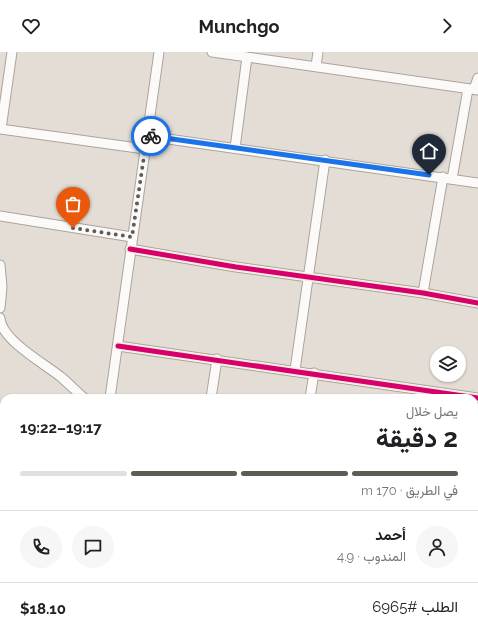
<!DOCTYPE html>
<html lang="ar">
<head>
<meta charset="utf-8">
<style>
	body { margin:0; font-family:Raleway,Vazirmatn,sans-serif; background:#f6f6f6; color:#202124; direction:rtl; height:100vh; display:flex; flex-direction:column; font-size:15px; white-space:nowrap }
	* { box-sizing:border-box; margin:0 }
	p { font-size:13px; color:#757577 }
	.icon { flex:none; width:22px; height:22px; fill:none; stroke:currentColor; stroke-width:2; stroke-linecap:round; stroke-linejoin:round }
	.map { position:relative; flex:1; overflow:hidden; direction:ltr }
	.side { position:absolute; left:0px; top:342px; width:478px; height:248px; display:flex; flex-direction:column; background:#fff; border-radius:12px 12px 0 0; box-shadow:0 1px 3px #0004; direction:rtl }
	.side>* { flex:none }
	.buttons { position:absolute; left:430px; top:294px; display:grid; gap:8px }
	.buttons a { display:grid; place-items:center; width:36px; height:36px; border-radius:50%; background:#fff; box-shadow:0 1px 3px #0004; font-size:20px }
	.pin { position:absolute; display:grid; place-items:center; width:34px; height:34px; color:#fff; margin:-41px -17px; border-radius:50% 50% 50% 0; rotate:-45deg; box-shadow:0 0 4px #0007 }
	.pin .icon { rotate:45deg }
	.courier { position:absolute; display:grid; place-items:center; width:40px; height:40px; margin:-20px; border:3px solid #1a73e8; border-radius:50%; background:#fff; color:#222; box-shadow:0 1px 5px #0007 }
	.head em { font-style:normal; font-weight:700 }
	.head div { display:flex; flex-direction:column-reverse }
	.head { display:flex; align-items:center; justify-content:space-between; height:68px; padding:0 20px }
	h1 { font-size:26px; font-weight:700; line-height:30px }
	.bar { display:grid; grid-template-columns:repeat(4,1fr); gap:6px 4px; align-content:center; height:48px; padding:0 20px }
	.bar i { height:5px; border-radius:3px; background:#e0e0e0 }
	.bar .active { background:#5f5b55 }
	.bar p { grid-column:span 4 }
	.line { display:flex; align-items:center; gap:10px; padding:0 20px; border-top:1px solid #e0e0e0 }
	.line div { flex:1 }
	.round { display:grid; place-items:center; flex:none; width:42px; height:42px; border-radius:21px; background:#f6f6f6 }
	header { display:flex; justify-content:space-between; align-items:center; height:52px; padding:0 20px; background:#fff; font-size:18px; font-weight:700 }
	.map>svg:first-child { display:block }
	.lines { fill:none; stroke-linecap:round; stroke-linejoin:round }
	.street-casing { stroke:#a9a49e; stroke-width:11 }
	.street { stroke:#fbfaf9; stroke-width:9 }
	.cycleway-casing { stroke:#f6ebdd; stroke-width:8 }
	.cycleway { stroke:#d6006c; stroke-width:5 }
	.done { stroke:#5f5b55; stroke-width:4; stroke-dasharray:0 7.2 }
	.route { stroke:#1a73e8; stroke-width:5 }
</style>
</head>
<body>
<header><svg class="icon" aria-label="forward" viewBox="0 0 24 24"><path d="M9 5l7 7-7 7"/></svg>Munchgo<svg class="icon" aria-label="heart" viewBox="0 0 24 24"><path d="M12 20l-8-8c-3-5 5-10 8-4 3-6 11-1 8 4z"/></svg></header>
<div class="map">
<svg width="478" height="590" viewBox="0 0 478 590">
	<rect width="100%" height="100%" fill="#e3ddd6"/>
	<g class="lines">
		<defs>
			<path id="street" d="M 212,0 L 478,38
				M 316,14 L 318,0
				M 474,37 L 478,26
				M 0,77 L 145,97
				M 1,77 L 12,0
				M 147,84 L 478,131
				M 235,96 L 247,5
				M 452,127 L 468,37
				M 0,164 L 132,185
				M 130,197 L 236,215 L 423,241 L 478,251
				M 0,213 L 2,235 L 0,256
				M 423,241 L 443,125
				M 0,266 C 1,288 45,312 61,325 C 69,332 76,339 84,346
				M 118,294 L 478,346
				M 295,318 L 325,108
				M 110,346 L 159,0
				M 211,346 L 217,307
				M 310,346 L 314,321
				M 474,447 L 478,432
				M 474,497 L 478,498
				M 355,586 L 384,590
				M 75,590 L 76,586
				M 122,590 L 123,586
				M 275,590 L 276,586"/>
		</defs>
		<use href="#street" class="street-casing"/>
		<use href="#street" class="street"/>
		<defs>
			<path id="cycleway" d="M 130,197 L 236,215 L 423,241 L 478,251
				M 118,294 L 478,346"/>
		</defs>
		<use href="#cycleway" class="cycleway-casing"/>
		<use href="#cycleway" class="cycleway"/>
	</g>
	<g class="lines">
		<path class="done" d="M 73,176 L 132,185 L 147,84 L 151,84"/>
		<path class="route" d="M 151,84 L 429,123"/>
	</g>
</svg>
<div class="buttons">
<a><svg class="icon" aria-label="layers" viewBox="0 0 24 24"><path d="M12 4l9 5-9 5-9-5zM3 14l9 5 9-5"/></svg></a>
</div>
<div class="pin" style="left:73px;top:176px;background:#ea580c"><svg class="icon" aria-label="bag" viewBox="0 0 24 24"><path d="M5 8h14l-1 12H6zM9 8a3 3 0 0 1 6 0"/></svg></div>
<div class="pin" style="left:429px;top:123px;background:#1f2937"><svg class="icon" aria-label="home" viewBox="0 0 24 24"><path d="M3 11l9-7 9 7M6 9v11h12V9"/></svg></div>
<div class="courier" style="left:151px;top:84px"><svg class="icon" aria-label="bike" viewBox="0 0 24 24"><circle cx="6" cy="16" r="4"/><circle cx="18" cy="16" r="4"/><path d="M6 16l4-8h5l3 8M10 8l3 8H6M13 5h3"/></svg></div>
<section class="side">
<div class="head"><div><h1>2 دقيقة</h1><p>يصل خلال</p></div><em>19:17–19:22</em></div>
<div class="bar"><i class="active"></i><i class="active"></i><i class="active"></i><i></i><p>في الطريق · 170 m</p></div>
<div class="line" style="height:72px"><a class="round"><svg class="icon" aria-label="person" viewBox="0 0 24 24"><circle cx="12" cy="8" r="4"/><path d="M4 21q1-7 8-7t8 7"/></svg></a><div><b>أحمد</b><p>المندوب · 4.9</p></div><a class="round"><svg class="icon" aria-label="chat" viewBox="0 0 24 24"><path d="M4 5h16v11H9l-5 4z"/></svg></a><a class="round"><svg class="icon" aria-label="phone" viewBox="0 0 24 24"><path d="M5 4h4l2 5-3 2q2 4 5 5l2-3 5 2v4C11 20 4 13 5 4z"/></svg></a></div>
<div class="line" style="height:52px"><div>الطلب #6965</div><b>$18.10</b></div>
</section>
</div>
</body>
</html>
